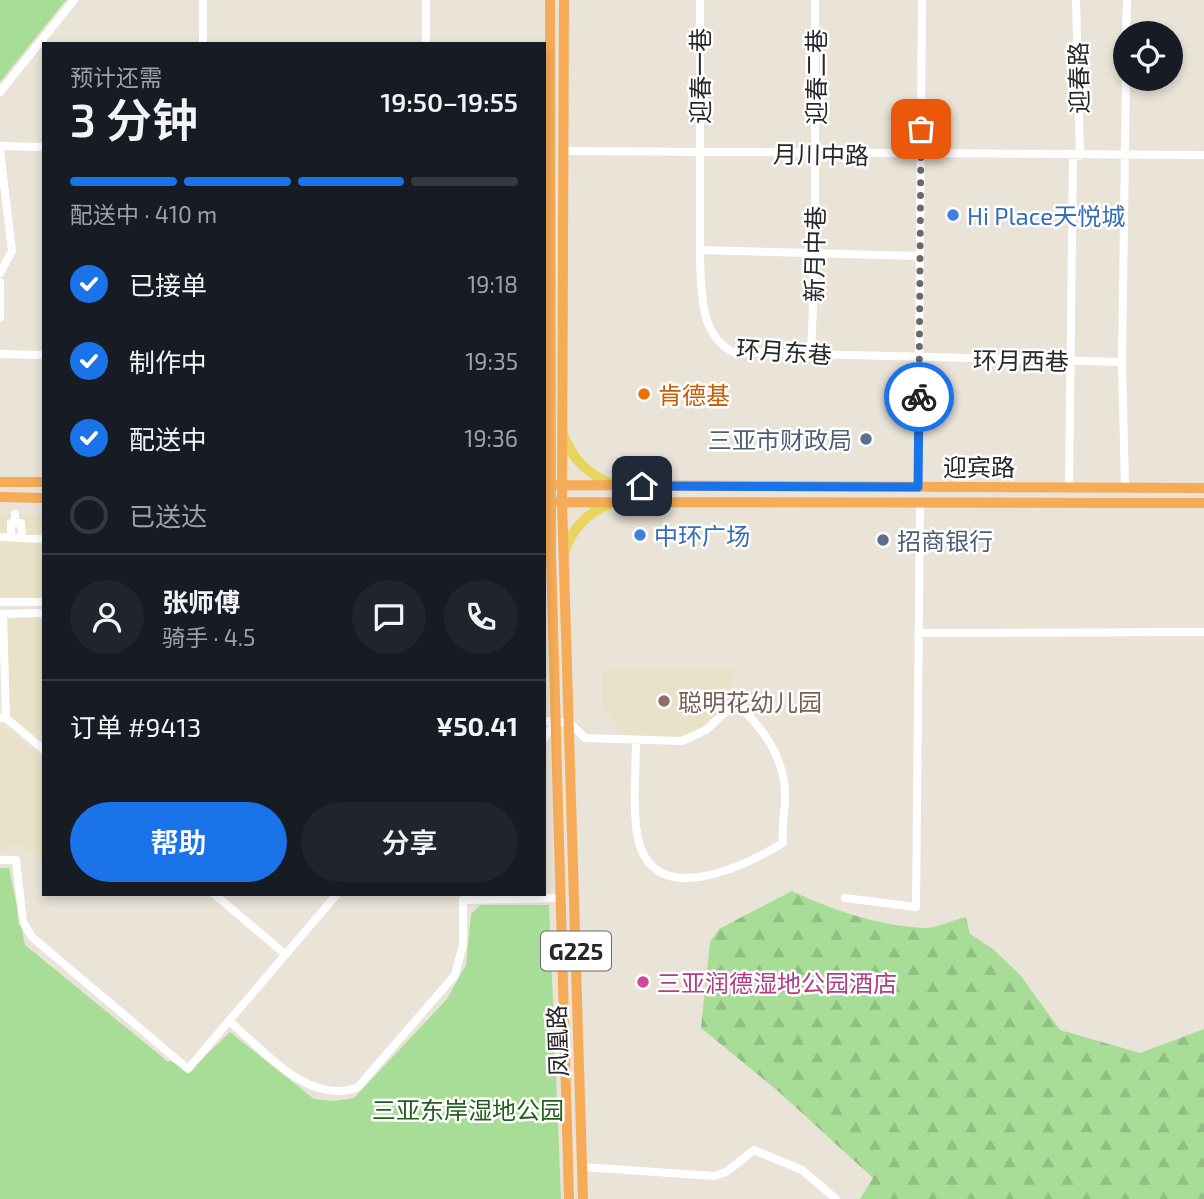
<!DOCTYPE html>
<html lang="zh">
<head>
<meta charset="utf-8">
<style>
	body { margin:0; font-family:"Exo 2","Noto Sans SC",sans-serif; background:#20242c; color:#f1f3f6; height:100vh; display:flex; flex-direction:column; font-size:26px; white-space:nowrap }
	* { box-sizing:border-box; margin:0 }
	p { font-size:23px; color:#9ea1a6 }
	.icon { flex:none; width:38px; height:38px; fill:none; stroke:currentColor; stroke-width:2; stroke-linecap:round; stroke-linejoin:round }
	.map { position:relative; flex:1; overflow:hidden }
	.drawer { position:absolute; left:42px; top:42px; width:504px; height:854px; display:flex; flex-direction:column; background:#171b24; border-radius:0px; box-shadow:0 4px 10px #0003 }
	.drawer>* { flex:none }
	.buttons { position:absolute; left:1113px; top:21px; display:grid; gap:14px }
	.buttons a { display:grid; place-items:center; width:70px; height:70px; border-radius:50%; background:#171b24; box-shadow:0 4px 10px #0003; font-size:35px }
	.pin { position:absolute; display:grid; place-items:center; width:60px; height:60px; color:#fff; margin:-30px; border-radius:14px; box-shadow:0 4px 10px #0006 }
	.courier { position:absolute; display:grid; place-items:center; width:70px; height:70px; margin:-35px; border:5px solid #1a73e8; border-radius:50%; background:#fff; color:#222; box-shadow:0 2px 9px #0007 }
	.overview em { font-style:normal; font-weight:600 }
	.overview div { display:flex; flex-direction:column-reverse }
	.overview { display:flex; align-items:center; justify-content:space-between; height:119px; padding:0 28px }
	h1 { font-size:46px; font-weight:600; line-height:52px }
	.bar { display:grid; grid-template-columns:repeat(4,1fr); gap:10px 7px; align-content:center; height:84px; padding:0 28px }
	.bar i { height:9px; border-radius:5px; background:#363941 }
	.bar .on { background:#1a73e8 }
	.bar p { grid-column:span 4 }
	.line { display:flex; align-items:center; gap:18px; padding:0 28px; border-top:2px solid #363941 }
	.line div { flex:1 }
	.round { display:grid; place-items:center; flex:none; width:74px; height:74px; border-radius:37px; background:#20242c }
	ol { padding:0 28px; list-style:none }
	li { display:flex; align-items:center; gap:21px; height:77px }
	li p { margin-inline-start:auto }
	li .icon { padding:7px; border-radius:50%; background:#1a73e8; color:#fff; stroke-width:4 }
	li:last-child { color:#9ea1a6 }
	li i { width:38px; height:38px; border:4px solid #363941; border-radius:50% }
	.action { display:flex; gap:14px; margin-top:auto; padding:14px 28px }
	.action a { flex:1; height:80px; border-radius:42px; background:#1a73e8; color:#fff; font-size:28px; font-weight:600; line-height:80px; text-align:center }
	.action a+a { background:#20242c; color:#f1f3f6 }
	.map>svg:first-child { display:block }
	.education { fill:#eae2c8 }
	.forest { fill:url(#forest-firs) }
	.park { fill:#a8dd97 }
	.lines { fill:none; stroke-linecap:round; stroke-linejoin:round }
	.minor { stroke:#fff; stroke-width:8 }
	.major { stroke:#e8d55e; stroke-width:10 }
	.highway { stroke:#f5ab57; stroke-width:10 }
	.done { stroke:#6b6965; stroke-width:7; stroke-dasharray:0 12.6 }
	.route { stroke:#1a73e8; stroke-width:9 }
	.shop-dot { fill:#3f7fe0; stroke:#fff; stroke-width:2.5 }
	.food-dot { fill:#e8710a; stroke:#fff; stroke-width:2.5 }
	.service-dot { fill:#5c6f8a; stroke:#fff; stroke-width:2.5 }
	.education-dot { fill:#8d6e63; stroke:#fff; stroke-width:2.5 }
	.hotel-dot { fill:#d1479c; stroke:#fff; stroke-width:2.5 }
	.labels { text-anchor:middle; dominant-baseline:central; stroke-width:5; stroke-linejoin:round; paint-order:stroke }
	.shield { fill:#fff; stroke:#686868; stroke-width:2 }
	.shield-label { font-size:23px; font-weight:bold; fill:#272727 }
	.street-label { font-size:24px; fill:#272727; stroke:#fff }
	.shop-label { font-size:24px; fill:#366cbe; stroke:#fff; text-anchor:start }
	.food-label { font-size:24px; fill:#c56008; stroke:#fff; text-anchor:start }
	.service-label { font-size:24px; fill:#4e5e75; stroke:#fff; text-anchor:end }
	.education-label { font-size:24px; fill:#785e54; stroke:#fff; text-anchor:start }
	.hotel-label { font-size:24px; fill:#b23c85; stroke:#fff; text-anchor:start }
	.park-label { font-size:24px; fill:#245e1c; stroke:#fff }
</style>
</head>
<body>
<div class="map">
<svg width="1204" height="1199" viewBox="0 0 1204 1199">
	<defs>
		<pattern id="forest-firs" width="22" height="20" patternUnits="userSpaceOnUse" patternTransform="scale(1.75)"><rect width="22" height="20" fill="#a8dd97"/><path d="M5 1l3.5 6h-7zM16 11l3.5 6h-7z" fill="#91be82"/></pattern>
	</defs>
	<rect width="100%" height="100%" fill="#e9e3d8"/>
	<path class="education" d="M 0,514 L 44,515 L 44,604 L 0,604 Z
		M 12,619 L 44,619 L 44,742 L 9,715 L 7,630 L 7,622 Z
		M 602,670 L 735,670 L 729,697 L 721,710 L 704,726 L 682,739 L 628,737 L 602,706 Z
		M 0,725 L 44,758 L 44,862 L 21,845 L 13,844 L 0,855 Z"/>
	<path class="forest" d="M 792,891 C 832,910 879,926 924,928 C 937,928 953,920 966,917 L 970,934 L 993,949 L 1021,976 L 1060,1030 L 1140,1053 L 1204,1029 L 1204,1199 L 860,1199 L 873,1178 L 778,1091 L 701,1028 L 710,942 L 719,929 Z"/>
	<path class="park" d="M 0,0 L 66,0 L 0,82 Z
		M 0,868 L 9,868 L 25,945 L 167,1061 L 195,1066 L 230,1032 L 314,1099 L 335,1101 L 354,1098 L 447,999 L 466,965 L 471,914 L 480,905 L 549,905 L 561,1199 L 0,1199 Z"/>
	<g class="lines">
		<path class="minor" d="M 700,0 L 700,262 C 702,295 700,335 733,352 L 1122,362
			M 1076,0 L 1080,156
			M 1126,33 L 1127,0
			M 203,44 L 203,0
			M 426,44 L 426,0
			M 0,92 L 74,0
			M 0,146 L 44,147
			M 0,151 L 12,251 L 0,273
			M 563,151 L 1204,155
			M 700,250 L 920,256
			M 0,282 L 0,318
			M 0,354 L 44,355
			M 811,354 L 815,256 L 815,0
			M 918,487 L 922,0
			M 1069,488 L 1073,156
			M 1125,488 L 1122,362 L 1126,79
			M 15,523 L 21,523 L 22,538
			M 0,537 L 44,539
			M 11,537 L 11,523 L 15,523 L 15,514
			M 0,602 L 44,602
			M 0,614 L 44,613
			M 3,614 L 6,718
			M 920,633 L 1204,632
			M 0,718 L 6,718 L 44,750
			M 544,721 L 570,723 L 585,738 L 682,741 L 706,730 L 735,703 C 761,725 784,756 785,793 C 786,810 781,825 783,843 C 745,866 653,911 638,838 C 632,810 636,770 636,740
			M 544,738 L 555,724
			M 0,860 L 16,860 L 23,922 L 32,937 L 188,1069 L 337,894
			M 214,894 L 285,954
			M 845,898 L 916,907 L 920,503
			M 229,1021 C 263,1049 309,1107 358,1087 L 455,975 L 463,945 L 463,900 L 560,898
			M 582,1167 L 714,1176 L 726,1172 L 754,1150 L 802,1170 L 836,1199"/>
		<path class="major" d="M 563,434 C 573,461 588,474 614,485
			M 564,553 C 572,528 587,512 612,503"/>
		<path class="highway" d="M 550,0 L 551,555 L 569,1199
			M 564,0 L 562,502 L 583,1199
			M 0,482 L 44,482
			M 558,485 L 1204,488
			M 0,497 L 44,498
			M 558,502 L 1204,503"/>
	</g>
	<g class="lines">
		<path class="done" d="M 919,397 L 921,129"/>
		<path class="route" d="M 642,486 L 918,487 L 919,397"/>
	</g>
	<g class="shop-dot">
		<circle cx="953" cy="215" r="7"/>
		<circle cx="640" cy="535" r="7"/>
	</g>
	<circle class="food-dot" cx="644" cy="394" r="7"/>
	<g class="service-dot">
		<circle cx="866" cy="439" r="7"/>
		<circle cx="883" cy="540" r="7"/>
	</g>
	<circle class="education-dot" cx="664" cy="701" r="7"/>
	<circle class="hotel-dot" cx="643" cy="982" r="7"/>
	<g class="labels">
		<rect class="shield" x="541" y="931.5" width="70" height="39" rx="5"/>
		<g class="shield-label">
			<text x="576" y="951">G225</text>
		</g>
		<g class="street-label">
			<text transform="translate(699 76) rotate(-90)">迎春一巷</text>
			<text transform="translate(815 77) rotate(-90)">迎春二巷</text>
			<text transform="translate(1078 78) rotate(-91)">迎春路</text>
			<text transform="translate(821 154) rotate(1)">月川中路</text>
			<text transform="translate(814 254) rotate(-89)">新月中巷</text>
			<text transform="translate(784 351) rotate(4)">环月东巷</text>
			<text transform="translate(1021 360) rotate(1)">环月西巷</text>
			<text x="979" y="466">迎宾路</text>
			<text transform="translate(557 1041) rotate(-92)">凤凰路</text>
		</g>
		<g class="shop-label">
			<text x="967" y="215">Hi Place天悦城</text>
			<text x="654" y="535">中环广场</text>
		</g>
		<g class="food-label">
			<text x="658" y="394">肯德基</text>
		</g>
		<g class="service-label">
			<text x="852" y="439">三亚市财政局</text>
			<text x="897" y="540" text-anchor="start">招商银行</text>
		</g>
		<g class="education-label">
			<text x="678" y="701">聪明花幼儿园</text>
		</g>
		<g class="hotel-label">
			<text x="657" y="982">三亚润德湿地公园酒店</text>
		</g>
		<g class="park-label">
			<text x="468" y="1109">三亚东岸湿地公园</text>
		</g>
	</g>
</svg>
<div class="buttons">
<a><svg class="icon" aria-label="locate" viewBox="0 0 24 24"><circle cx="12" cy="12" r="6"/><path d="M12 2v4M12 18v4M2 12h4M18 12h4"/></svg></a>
</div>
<div class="pin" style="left:921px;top:129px;background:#ea580c"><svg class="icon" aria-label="bag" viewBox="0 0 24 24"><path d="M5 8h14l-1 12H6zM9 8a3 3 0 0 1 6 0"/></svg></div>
<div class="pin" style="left:642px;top:486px;background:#1f2937"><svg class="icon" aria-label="home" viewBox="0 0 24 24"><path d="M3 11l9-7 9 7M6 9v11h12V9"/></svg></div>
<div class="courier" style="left:919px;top:397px"><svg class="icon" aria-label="bike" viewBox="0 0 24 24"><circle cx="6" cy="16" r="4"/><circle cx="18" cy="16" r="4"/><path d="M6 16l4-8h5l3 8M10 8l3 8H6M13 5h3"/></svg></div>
<section class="drawer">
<div class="overview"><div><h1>3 分钟</h1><p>预计还需</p></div><em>19:50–19:55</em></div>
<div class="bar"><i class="on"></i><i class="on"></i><i class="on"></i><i></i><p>配送中 · 410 m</p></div>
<ol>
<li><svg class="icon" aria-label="check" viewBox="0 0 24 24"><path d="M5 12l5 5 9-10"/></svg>已接单<p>19:18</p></li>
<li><svg class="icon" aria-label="check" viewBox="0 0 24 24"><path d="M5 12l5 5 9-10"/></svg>制作中<p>19:35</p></li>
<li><svg class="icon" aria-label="check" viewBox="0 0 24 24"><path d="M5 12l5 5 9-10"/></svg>配送中<p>19:36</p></li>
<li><i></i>已送达</li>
</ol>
<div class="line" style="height:126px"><a class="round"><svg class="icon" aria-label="person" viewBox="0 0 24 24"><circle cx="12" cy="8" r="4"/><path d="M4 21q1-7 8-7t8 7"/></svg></a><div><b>张师傅</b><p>骑手 · 4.5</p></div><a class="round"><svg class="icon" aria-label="chat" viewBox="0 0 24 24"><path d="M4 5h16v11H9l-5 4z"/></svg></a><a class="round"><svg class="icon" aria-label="phone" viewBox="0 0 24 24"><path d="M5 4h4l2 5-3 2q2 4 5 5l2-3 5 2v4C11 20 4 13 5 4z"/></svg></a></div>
<div class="line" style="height:91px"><div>订单 #9413</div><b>¥50.41</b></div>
<div class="action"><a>帮助</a><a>分享</a></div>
</section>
</div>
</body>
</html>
